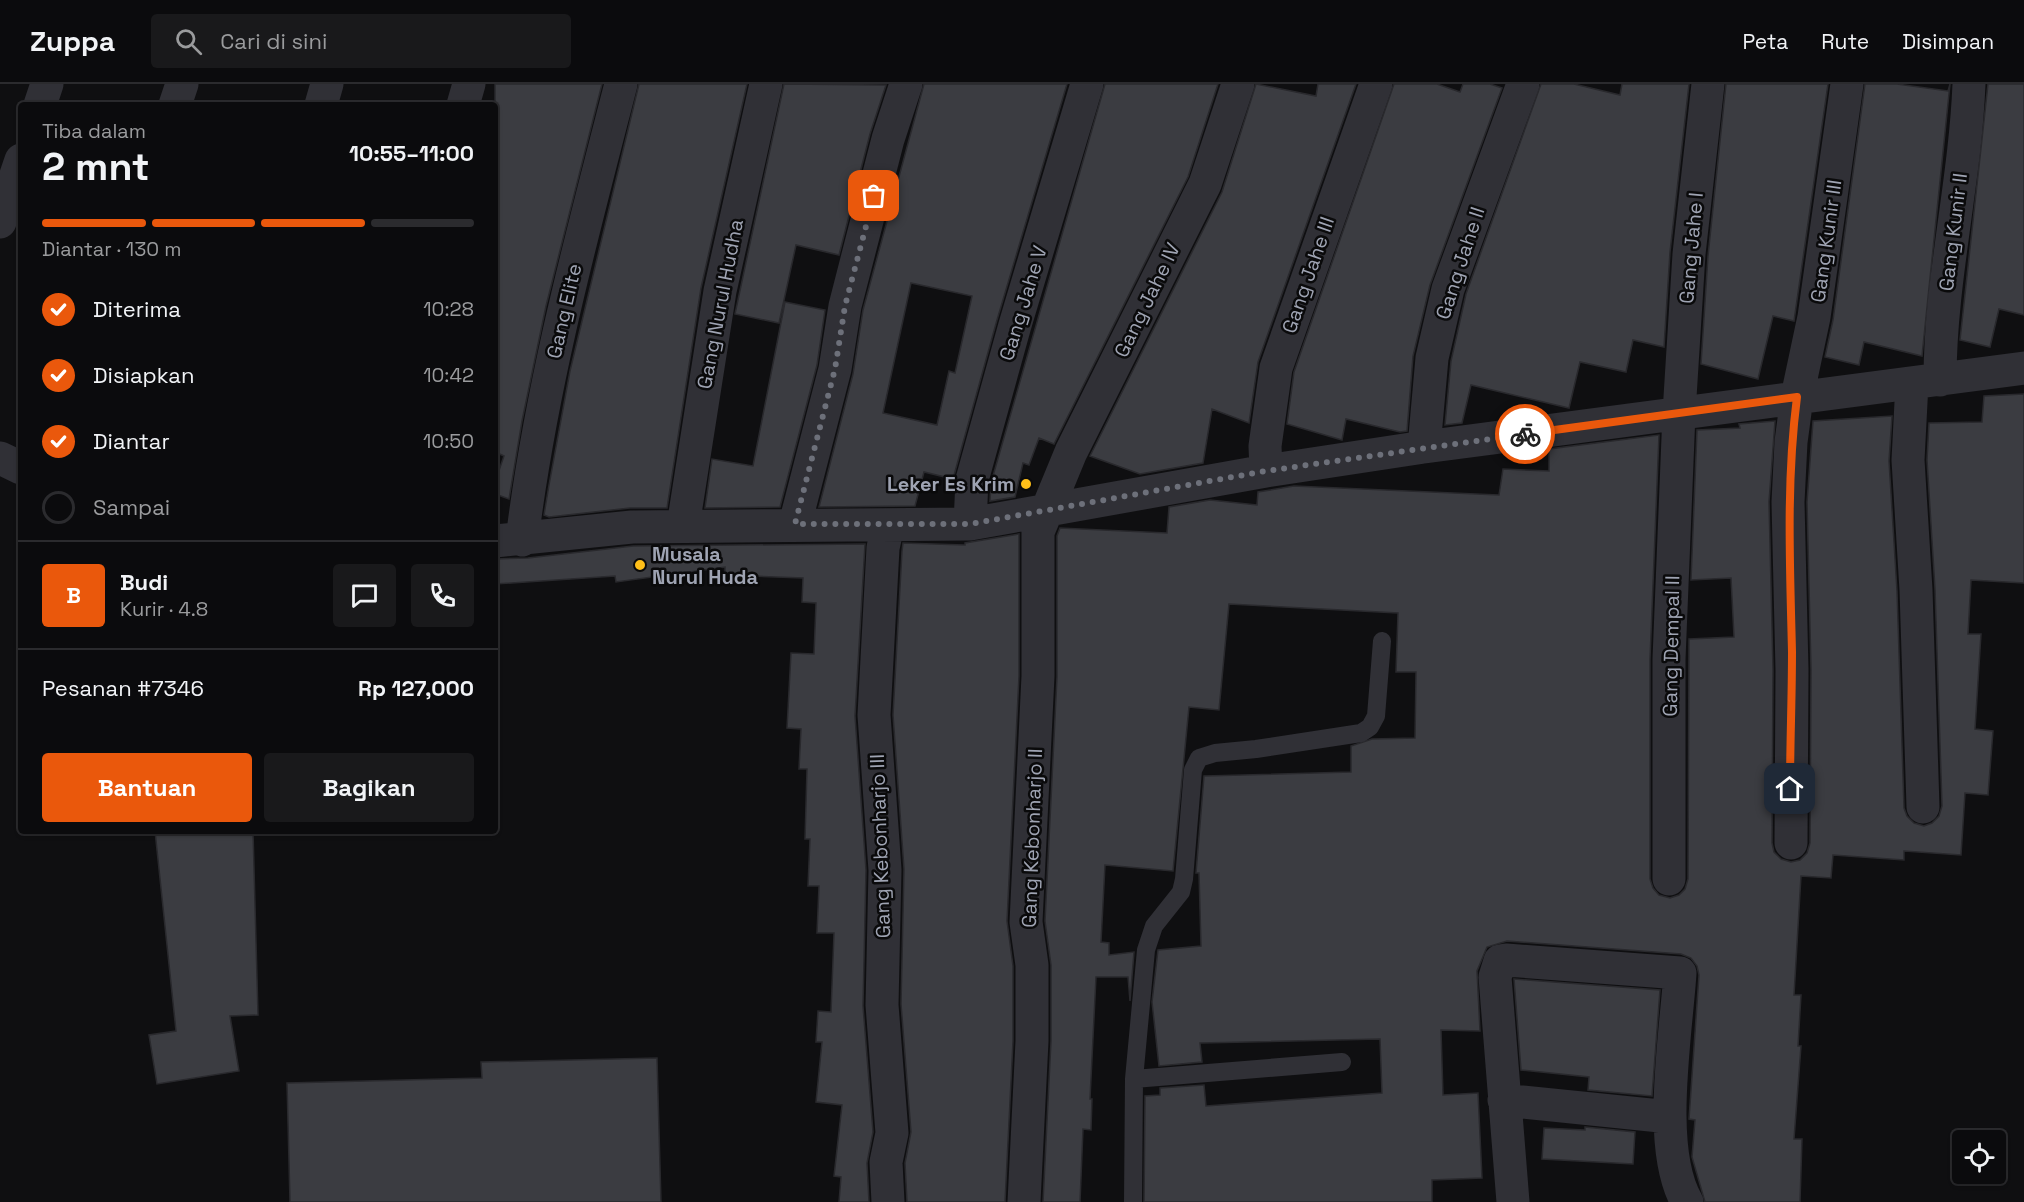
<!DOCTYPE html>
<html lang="id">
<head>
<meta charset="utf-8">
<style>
	body { margin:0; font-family:"Space Grotesk",sans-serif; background:#19191b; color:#f1f3f6; height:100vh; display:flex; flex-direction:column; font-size:22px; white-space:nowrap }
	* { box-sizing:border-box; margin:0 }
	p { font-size:20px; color:#9a9b9d }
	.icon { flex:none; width:33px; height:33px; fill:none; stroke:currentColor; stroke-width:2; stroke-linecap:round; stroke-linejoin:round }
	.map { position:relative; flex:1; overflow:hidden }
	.panel { position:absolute; left:18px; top:18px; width:480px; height:732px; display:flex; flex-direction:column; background:#0b0b0d; border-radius:6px; box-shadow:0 2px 4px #0004,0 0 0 2px #2b2b2e }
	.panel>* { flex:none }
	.fabs { position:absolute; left:1952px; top:1046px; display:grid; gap:12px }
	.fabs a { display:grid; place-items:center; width:54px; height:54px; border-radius:6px; background:#0b0b0d; box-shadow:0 2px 4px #0004,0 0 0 2px #2b2b2e; font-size:30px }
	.pin { position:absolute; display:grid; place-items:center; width:51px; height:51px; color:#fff; margin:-26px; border-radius:12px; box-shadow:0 3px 9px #0006 }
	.courier { position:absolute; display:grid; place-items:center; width:60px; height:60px; margin:-30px; border:4px solid #ea580c; border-radius:50%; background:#fff; color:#222; box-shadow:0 2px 8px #0007 }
	.overview em { font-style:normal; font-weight:700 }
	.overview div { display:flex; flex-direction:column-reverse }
	.overview { display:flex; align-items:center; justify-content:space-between; height:102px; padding:0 24px }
	h1 { font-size:39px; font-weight:700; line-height:45px }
	.bar { display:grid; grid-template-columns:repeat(4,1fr); gap:9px 6px; align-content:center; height:72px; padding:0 24px }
	.bar i { height:8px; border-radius:4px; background:#2b2b2e }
	.bar .on { background:#ea580c }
	.bar p { grid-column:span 4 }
	.line { display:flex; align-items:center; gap:15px; padding:0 24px; border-top:2px solid #2b2b2e }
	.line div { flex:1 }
	.round { display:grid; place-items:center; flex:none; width:63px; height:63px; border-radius:6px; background:#19191b }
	ol { padding:0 24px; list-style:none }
	li { display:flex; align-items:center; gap:18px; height:66px }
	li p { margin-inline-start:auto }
	li .icon { padding:6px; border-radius:50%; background:#ea580c; color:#fff; stroke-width:4 }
	li:last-child { color:#9a9b9d }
	li i { width:33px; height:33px; border:3px solid #2b2b2e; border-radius:50% }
	.primary-button { display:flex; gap:12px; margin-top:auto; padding:12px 24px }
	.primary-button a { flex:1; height:69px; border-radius:6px; background:#ea580c; color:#fff; font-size:24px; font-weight:700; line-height:69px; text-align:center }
	.primary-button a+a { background:#19191b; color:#f1f3f6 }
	header { display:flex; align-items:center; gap:36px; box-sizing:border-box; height:84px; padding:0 30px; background:#0b0b0d; border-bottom:2px solid #2b2b2e }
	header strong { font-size:28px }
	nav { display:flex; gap:33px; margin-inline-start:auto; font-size:21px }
	.search { width:420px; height:54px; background:#19191b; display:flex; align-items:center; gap:15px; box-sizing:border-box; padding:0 21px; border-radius:6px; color:#9a9b9d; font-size:22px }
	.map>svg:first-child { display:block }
	.building { fill:#3b3c41; stroke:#29292d; stroke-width:1.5; fill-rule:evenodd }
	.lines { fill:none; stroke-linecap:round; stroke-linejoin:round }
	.service { stroke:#303036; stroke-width:18 }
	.minor { stroke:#303036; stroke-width:33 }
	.done { stroke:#6d707a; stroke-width:6; stroke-dasharray:0 10.8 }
	.route { stroke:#ea580c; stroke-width:8 }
	.poi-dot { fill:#ffbf19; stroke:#0a0a0b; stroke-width:2 }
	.labels { text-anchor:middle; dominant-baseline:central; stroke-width:5; stroke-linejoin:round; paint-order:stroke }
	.street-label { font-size:20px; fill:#9fa4b3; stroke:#0a0a0b }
	.poi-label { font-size:20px; font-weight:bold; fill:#9fa4b3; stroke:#0a0a0b; text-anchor:end }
</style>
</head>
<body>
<header>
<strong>Zuppa</strong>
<div class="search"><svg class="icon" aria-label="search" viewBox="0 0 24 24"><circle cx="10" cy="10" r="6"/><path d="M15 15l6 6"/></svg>Cari di sini</div>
<nav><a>Peta</a><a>Rute</a><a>Disimpan</a></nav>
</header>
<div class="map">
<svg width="2024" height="1118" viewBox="0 0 2024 1118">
	<rect width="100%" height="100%" fill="#0f0f11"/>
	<path class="building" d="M 495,0 L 602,0 L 546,222 L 522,337 L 509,415 L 495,410 L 495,398 L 504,372 L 495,368 Z
		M 639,0 L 747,0 L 701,204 L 667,424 L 630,424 L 549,433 L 544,431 L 549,401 L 570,287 Z
		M 784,0 L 886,1 L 870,50 L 839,171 L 796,161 L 779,239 L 735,230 Z
		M 924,0 L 1067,0 L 997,236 L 953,395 L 924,388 L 915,422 L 819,423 L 853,290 L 863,226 ZM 911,199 L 972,212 L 955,289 L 949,287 L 937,341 L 883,329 Z
		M 1105,0 L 1218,0 L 1188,93 L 1054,360 L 1039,354 L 1029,381 L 1023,379 L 1015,413 L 990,417 L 991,399 Z
		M 1256,0 L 1316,12 L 1318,0 L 1356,0 L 1258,278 L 1249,339 L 1212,325 L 1203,379 L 1140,390 L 1090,372 L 1222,108 Z
		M 1394,0 L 1437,0 L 1460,8 L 1463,0 L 1490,0 L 1502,4 L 1430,201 L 1413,272 L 1407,347 L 1400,348 L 1346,335 L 1342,356 L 1287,340 L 1294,288 Z
		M 1541,0 L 1574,0 L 1620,11 L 1622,0 L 1689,0 L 1670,168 L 1664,263 L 1633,256 L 1626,288 L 1580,278 L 1569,324 L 1471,301 L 1462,339 L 1445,341 L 1451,277 L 1466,210 Z
		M 1726,0 L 1828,0 L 1794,237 L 1773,232 L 1758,295 L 1701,280 L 1708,172 Z
		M 1865,0 L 1897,0 L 1948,7 L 1950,0 L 1922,272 L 1864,258 L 1859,281 L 1825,273 L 1833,236 Z
		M 1988,0 L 2024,0 L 2024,231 L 1999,225 L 1990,263 L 1960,256 Z
		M 785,218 L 825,226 L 817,281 L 780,423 L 705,424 L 712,375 L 753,382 Z
		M 2024,310 L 2024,499 L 1971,496 L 1968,550 L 1981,550 L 1975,645 L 1993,647 L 1988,711 L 1965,709 L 1961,771 L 1904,767 L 1904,776 L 1833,771 L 1831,794 L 1801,792 L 1794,911 L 1801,911 L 1798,962 L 1801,962 L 1794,1055 L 1802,1055 L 1800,1118 L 1705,1118 L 1692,1073 L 1695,1036 L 1689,1035 L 1699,891 L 1697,882 L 1691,874 L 1681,870 L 1507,857 L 1487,863 L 1477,887 L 1480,947 L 1441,946 L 1443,1011 L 1478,1009 L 1482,1094 L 1432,1096 L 1432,1118 L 1144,1118 L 1145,1012 L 1160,1011 L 1160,1004 L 1204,1001 L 1206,1022 L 1382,1009 L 1380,955 L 1200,959 L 1202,978 L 1159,982 L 1152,918 L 1158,866 L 1201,862 L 1199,789 L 1196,789 L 1204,692 L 1351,688 L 1351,662 L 1372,655 L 1415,654 L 1416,588 L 1396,588 L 1398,529 L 1229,520 L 1219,626 L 1189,623 L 1173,787 L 1105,781 L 1101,858 L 1109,859 L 1109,871 L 1134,868 L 1130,917 L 1128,893 L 1096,893 L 1090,1015 L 1092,1015 L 1091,1046 L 1083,1045 L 1080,1118 L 1043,1118 L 1051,957 L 1051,881 L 1045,837 L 1057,593 L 1057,452 L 1060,444 L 1167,449 L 1169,423 L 1210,416 L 1257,421 L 1258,408 L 1294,402 L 1499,411 L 1503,385 L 1549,387 L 1549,365 L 1659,351 L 1650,575 L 1650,795 L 1653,804 L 1659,811 L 1670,814 L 1679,811 L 1685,805 L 1688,795 L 1689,555 L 1734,553 L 1731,494 L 1691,496 L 1697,346 L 1740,344 L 1739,340 L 1775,337 L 1769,418 L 1773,586 L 1772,759 L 1774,768 L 1781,775 L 1791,778 L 1800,776 L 1807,769 L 1810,759 L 1811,586 L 1807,418 L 1813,337 L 1892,332 L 1889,377 L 1897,507 L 1904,724 L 1907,732 L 1914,739 L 1924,742 L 1932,739 L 1939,732 L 1942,722 L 1935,505 L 1927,376 L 1929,339 L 1982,338 L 1984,312 Z
		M 1019,450 L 1019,592 L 1007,837 L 1013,882 L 1013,957 L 1005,1118 L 907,1118 L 905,1079 L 911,1048 L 901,920 L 904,785 L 893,631 L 902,467 L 903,459 L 965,461 L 965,459 Z
		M 865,460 L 855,632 L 866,786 L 863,922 L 873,1048 L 867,1079 L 869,1118 L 839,1118 L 841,1093 L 834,1092 L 842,1021 L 816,1018 L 822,958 L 816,958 L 818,927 L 831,928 L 834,849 L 817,849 L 819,802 L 808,802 L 810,755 L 805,755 L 807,685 L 799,685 L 801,645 L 787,644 L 791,569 L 814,570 L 816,519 L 802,518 L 803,494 L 725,491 L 725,483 L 616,498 L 615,492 L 495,500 L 495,475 L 528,474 L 633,462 Z
		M 155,747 L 253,747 L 258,931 L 230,932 L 239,987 L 157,1000 L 149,951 L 176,947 Z
		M 1514,895 L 1660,906 L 1652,1012 L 1588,1006 L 1589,993 L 1521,986 Z
		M 657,974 L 661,1118 L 290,1118 L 287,999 L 482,994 L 481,978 Z
		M 1585,1043 L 1635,1048 L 1633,1080 L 1542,1075 L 1544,1044 L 1585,1046 Z"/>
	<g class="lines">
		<path class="service" d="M 1134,995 L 1342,978
			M 1133,1118 L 1134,995 L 1146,866 L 1154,842 L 1181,808 L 1184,795 L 1193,686 L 1199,674 L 1215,669 L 1256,665 L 1361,649 L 1370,643 L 1376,632 L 1382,557"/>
		<path class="minor" d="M 40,21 L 47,0
			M 175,21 L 182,0
			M 321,21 L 327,0
			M 463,21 L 469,0
			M 0,138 L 21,76
			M 1940,296 C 1940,197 1965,99 1969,0
			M 1912,299 L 1908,376 L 1916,506 L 1923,723
			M 1424,363 L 1432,274 L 1448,205 L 1523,0
			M 0,374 L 21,384
			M 1266,387 L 1265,362 L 1276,284 L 1376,0
			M 795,440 L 835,285 L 845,222 L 888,55 L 906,0
			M 970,440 L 972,396 L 1015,241 L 1087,0
			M 888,441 L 883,464 L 874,631 L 885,786 L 882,921 L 892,1049 L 886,1078 L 888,1118
			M 683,442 L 720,207 L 766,0
			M 522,456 C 541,301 582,151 621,0
			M 495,457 L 632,443 L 970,440 L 1266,387 L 1424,363 L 2024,284
			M 1791,759 L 1792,586 L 1788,418 L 1791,358 L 1797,313 L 1814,233 L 1847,0
			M 1669,795 L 1669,575 L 1679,329 L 1689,170 L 1708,0
			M 1504,1016 L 1670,1033
			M 1024,1118 L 1032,957 L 1032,881 L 1026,838 L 1038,592 L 1038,448 L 1071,368 L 1205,100 L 1238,0
			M 1513,1118 L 1495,893 L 1500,877 L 1506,876 L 1680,889 C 1676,951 1656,1065 1687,1118"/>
	</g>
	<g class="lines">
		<path class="done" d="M 874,112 L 845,222 L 835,285 L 795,440 L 970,440 L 1266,387 L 1525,350"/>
		<path class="route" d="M 1525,350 L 1797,313 C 1786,398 1790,482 1792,568 C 1792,614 1790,660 1790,705"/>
	</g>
	<g class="poi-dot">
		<circle cx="1026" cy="400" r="6"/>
		<circle cx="640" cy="481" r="6"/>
	</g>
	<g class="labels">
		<g class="street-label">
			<text transform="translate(1953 148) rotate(-83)">Gang Kunir II</text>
			<text transform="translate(1826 157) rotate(-82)">Gang Kunir III</text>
			<text transform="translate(1691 164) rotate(-85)">Gang Jahe I</text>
			<text transform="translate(1460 179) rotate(-72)">Gang Jahe II</text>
			<text transform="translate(1308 191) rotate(-71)">Gang Jahe III</text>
			<text transform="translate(1147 216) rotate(-64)">Gang Jahe IV</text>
			<text transform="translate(1023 219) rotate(-73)">Gang Jahe V</text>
			<text transform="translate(720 220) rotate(-79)">Gang Nurul Hudha</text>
			<text transform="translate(564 227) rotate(-77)">Gang Elite</text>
			<text transform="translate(1671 562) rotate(-89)">Gang Dempal II</text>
			<text transform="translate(1032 754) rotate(-88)">Gang Kebonharjo II</text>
			<text transform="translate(880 762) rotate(-92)">Gang Kebonharjo III</text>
		</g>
		<g class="poi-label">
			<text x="1014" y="400">Leker Es Krim</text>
			<text x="652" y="470" text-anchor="start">Musala<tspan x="652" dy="23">Nurul Huda</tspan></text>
		</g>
	</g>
</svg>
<div class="fabs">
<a><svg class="icon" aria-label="locate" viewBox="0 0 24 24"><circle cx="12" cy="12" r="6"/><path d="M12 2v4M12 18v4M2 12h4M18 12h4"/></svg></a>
</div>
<div class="pin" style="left:874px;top:112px;background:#ea580c"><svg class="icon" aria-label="bag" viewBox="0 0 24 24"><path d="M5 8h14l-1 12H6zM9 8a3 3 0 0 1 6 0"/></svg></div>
<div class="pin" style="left:1790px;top:705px;background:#1f2937"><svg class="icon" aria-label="home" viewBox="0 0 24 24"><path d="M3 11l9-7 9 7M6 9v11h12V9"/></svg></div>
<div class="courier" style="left:1525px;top:350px"><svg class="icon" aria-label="bike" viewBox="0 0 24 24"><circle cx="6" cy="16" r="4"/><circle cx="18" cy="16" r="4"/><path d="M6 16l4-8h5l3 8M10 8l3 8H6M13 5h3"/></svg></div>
<section class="panel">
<div class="overview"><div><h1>2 mnt</h1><p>Tiba dalam</p></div><em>10:55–11:00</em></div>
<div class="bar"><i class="on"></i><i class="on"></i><i class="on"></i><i></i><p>Diantar · 130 m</p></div>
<ol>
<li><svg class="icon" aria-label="check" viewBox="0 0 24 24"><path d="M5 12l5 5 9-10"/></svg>Diterima<p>10:28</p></li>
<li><svg class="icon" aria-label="check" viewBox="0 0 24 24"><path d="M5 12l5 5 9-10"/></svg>Disiapkan<p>10:42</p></li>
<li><svg class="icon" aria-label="check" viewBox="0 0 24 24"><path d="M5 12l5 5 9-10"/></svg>Diantar<p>10:50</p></li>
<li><i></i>Sampai</li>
</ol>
<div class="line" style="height:108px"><b class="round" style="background:#ea580c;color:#fff">B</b><div><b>Budi</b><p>Kurir · 4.8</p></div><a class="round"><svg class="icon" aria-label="chat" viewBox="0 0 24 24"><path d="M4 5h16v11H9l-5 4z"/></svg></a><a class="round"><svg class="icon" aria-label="phone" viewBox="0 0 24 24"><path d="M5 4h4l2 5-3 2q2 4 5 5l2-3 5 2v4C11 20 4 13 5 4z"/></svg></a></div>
<div class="line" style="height:78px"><div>Pesanan #7346</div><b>Rp 127,000</b></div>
<div class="primary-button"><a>Bantuan</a><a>Bagikan</a></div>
</section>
</div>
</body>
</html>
